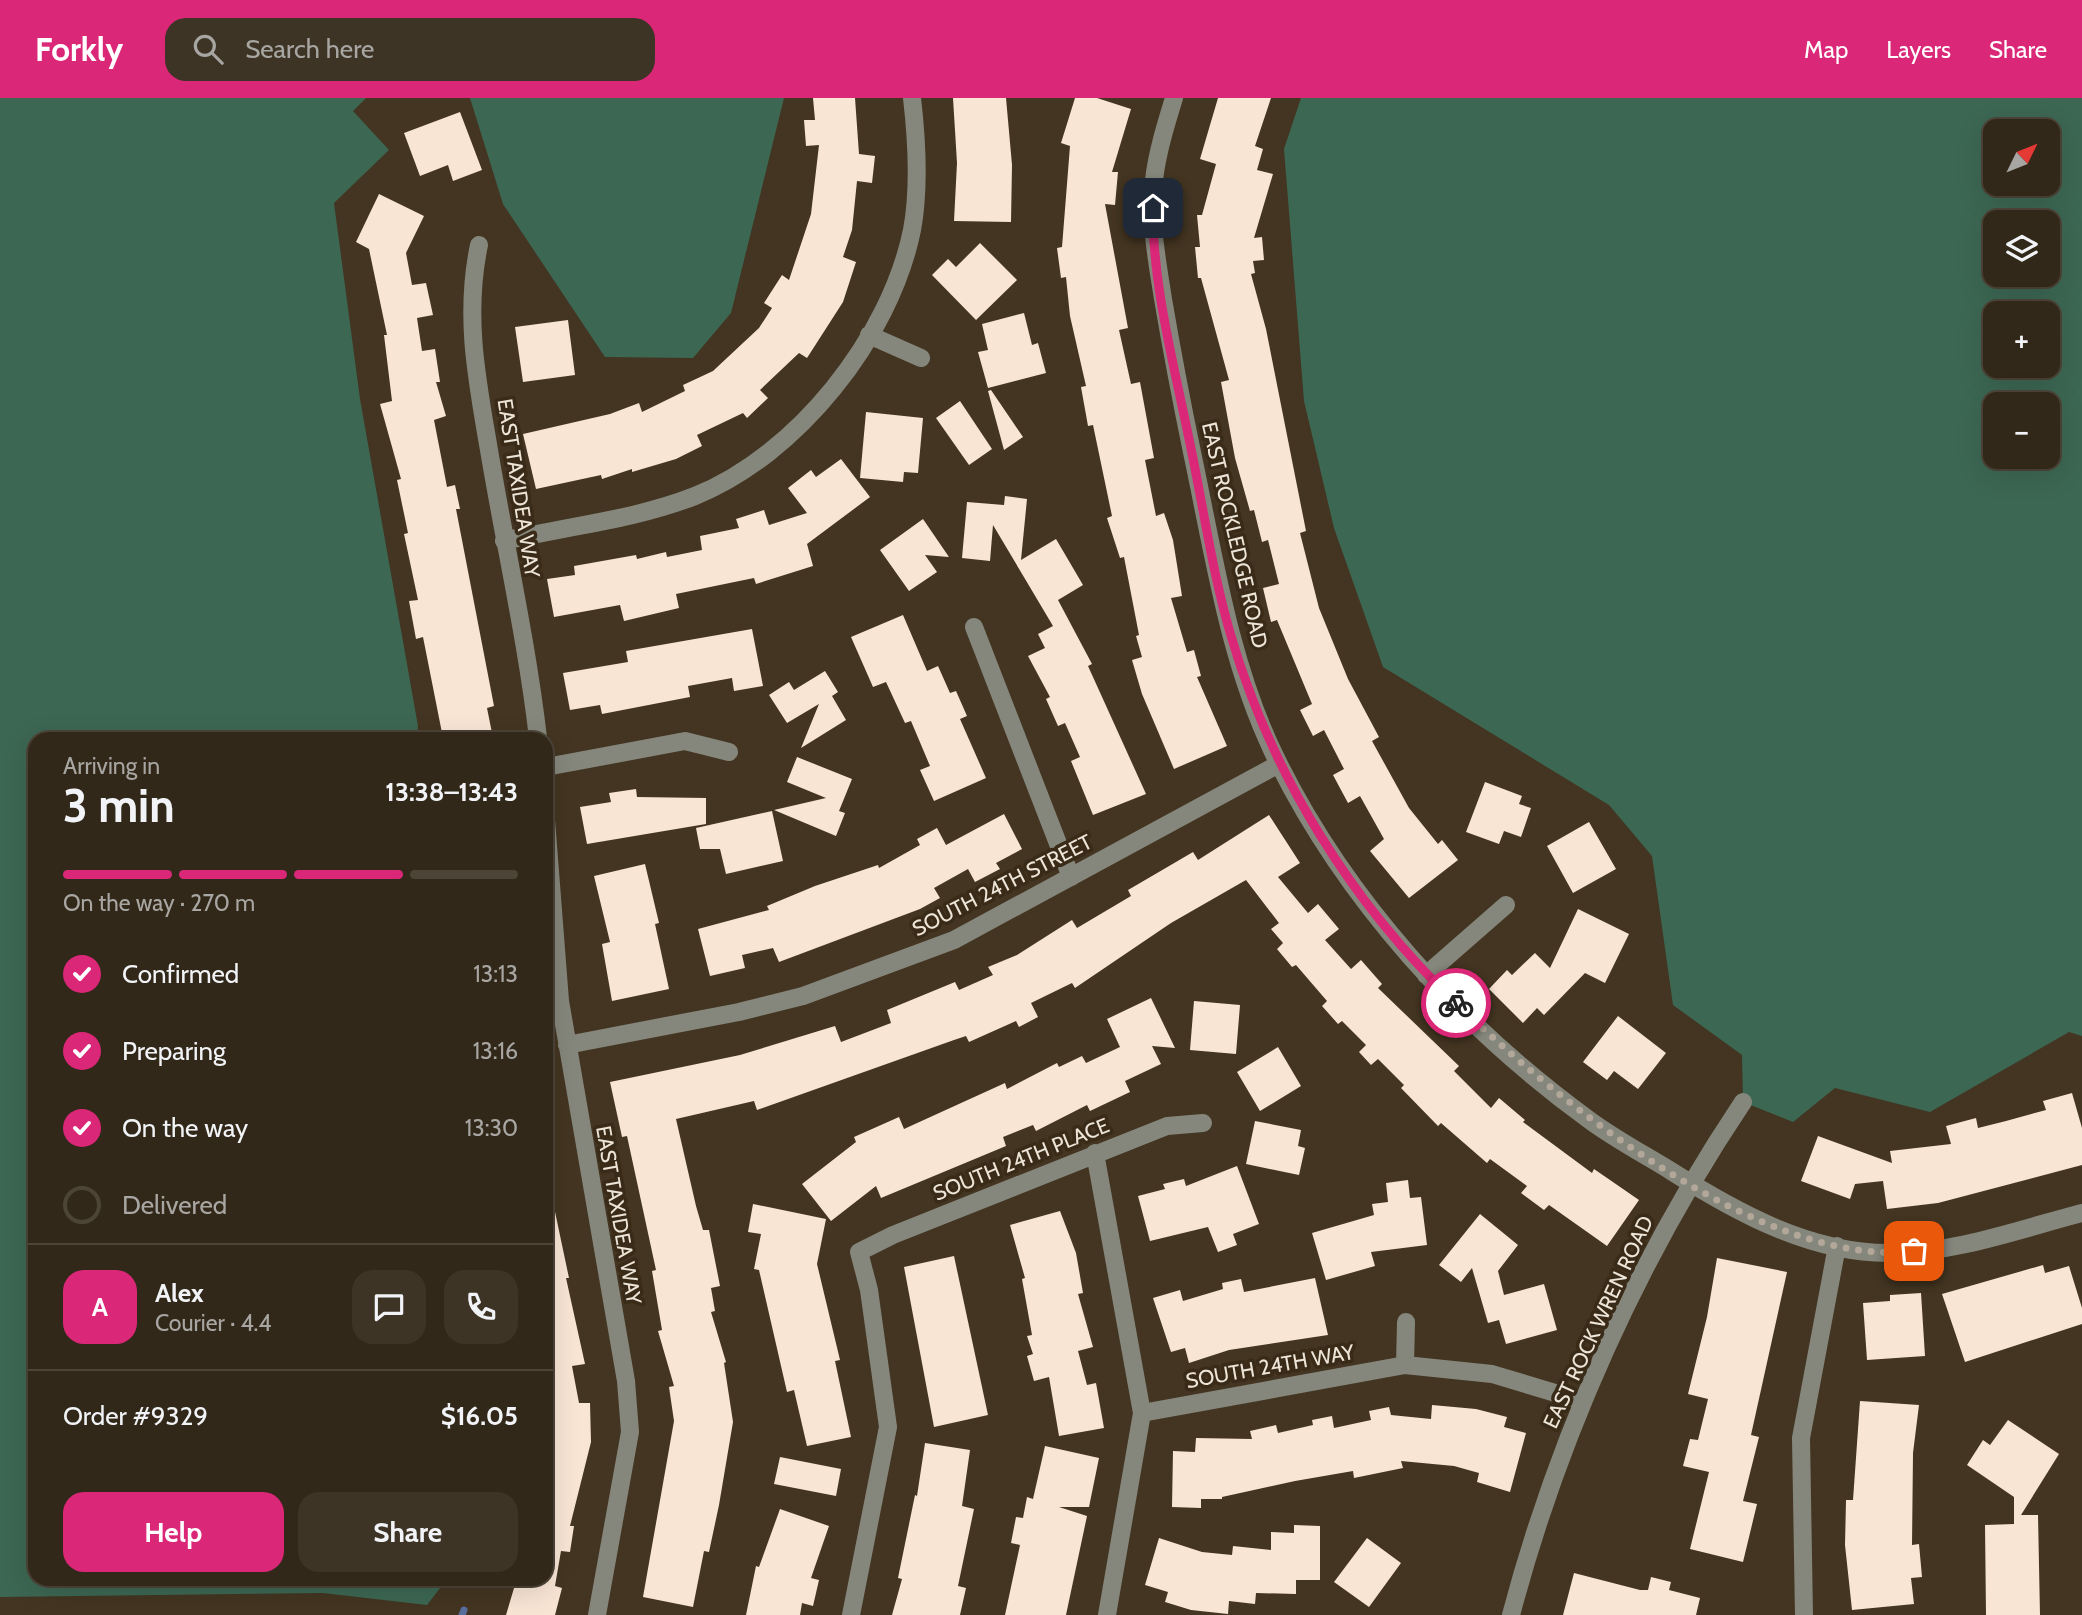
<!DOCTYPE html>
<html lang="en">
<head>
<meta charset="utf-8">
<style>
	body { margin:0; font-family:Cabin,sans-serif; background:#3d3426; color:#f1f3f6; height:100vh; display:flex; flex-direction:column; font-size:26px; white-space:nowrap }
	* { box-sizing:border-box; margin:0 }
	p { font-size:23px; color:#a8a6a2 }
	.icon { flex:none; width:38px; height:38px; fill:none; stroke:currentColor; stroke-width:2; stroke-linecap:round; stroke-linejoin:round }
	.map { position:relative; flex:1; overflow:hidden }
	.panel { position:absolute; left:28px; top:634px; width:525px; height:854px; display:flex; flex-direction:column; background:#322819; border-radius:21px; box-shadow:0 7px 28px #0002,0 0 0 2px #4d4438 }
	.panel>* { flex:none }
	.needle { width:46px; rotate:47deg }
	.tools { position:absolute; left:1983px; top:21px; display:grid; gap:14px }
	.tools a { display:grid; place-items:center; width:77px; height:77px; border-radius:14px; background:#322819; box-shadow:0 7px 28px #0002,0 0 0 2px #4d4438; font-size:35px }
	.pin { position:absolute; display:grid; place-items:center; width:60px; height:60px; color:#fff; margin:-30px; border-radius:14px; box-shadow:0 4px 10px #0006 }
	.courier { position:absolute; display:grid; place-items:center; width:70px; height:70px; margin:-35px; border:5px solid #db2777; border-radius:50%; background:#fff; color:#222; box-shadow:0 2px 9px #0007 }
	.summary em { font-style:normal; font-weight:700 }
	.summary div { display:flex; flex-direction:column-reverse }
	.summary { display:flex; align-items:center; justify-content:space-between; height:119px; padding:0 35px }
	h1 { font-size:46px; font-weight:700; line-height:52px }
	.bar { display:grid; grid-template-columns:repeat(4,1fr); gap:10px 7px; align-content:center; height:84px; padding:0 35px }
	.bar i { height:9px; border-radius:5px; background:#4d4438 }
	.bar .active { background:#db2777 }
	.bar p { grid-column:span 4 }
	.line { display:flex; align-items:center; gap:18px; padding:0 35px; border-top:2px solid #4d4438 }
	.line div { flex:1 }
	.round { display:grid; place-items:center; flex:none; width:74px; height:74px; border-radius:21px; background:#3d3426 }
	ol { padding:0 35px; list-style:none }
	li { display:flex; align-items:center; gap:21px; height:77px }
	li p { margin-inline-start:auto }
	li .icon { padding:7px; border-radius:50%; background:#db2777; color:#fff; stroke-width:4 }
	li:last-child { color:#a8a6a2 }
	li i { width:38px; height:38px; border:4px solid #4d4438; border-radius:50% }
	.action { display:flex; gap:14px; margin-top:auto; padding:14px 35px }
	.action a { flex:1; height:80px; border-radius:21px; background:#db2777; color:#fff; font-size:28px; font-weight:700; line-height:80px; text-align:center }
	.action a+a { background:#3d3426; color:#f1f3f6 }
	header { display:flex; align-items:center; gap:42px; box-sizing:border-box; height:98px; padding:0 35px; background:#db2777; color:#fff }
	header strong { font-size:33px }
	nav { display:flex; gap:38px; margin-inline-start:auto; font-size:24px }
	.search { width:490px; height:63px; background:#3d3426; display:flex; align-items:center; gap:18px; box-sizing:border-box; padding:0 24px; border-radius:21px; color:#a8a6a2; font-size:26px }
	.map>svg:first-child { display:block }
	.green { fill:#3c6753; fill-rule:evenodd }
	.lines { fill:none; stroke-linecap:round; stroke-linejoin:round }
	.stream { stroke:#586e9d; stroke-width:7 }
	.building { fill:#f9e5d4 }
	.minor { stroke:#85877c; stroke-width:18 }
	.done { stroke:#b2a799; stroke-width:7; stroke-dasharray:0 12.6 }
	.route { stroke:#db2777; stroke-width:9 }
	.labels { text-anchor:middle; dominant-baseline:central; stroke-width:7; stroke-linejoin:round; paint-order:stroke }
	.street-label { font-size:21px; fill:#eee5d9; stroke:#392b17 }
</style>
</head>
<body>
<header>
<strong>Forkly</strong>
<div class="search"><svg class="icon" aria-label="search" viewBox="0 0 24 24"><circle cx="10" cy="10" r="6"/><path d="M15 15l6 6"/></svg>Search here</div>
<nav><a>Map</a><a>Layers</a><a>Share</a></nav>
</header>
<div class="map">
<svg width="2082" height="1517" viewBox="0 0 2082 1517">
	<rect width="100%" height="100%" fill="#433521"/>
	<path class="green" d="M 0,0 L 366,0 L 353,13 L 389,52 L 334,105 L 360,301 L 418,628 L 417,640 L 35,640 L 35,1480 L 447,1481 L 427,1507 L 323,1495 L 0,1499 Z
		M 470,0 L 784,0 L 731,215 L 693,260 L 605,259 L 503,106 Z
		M 1301,0 L 2082,0 L 2082,938 L 2069,934 L 1930,1014 L 1835,990 L 1793,1024 L 1743,1004 L 1742,957 L 1673,907 L 1652,758 L 1609,707 L 1383,569 L 1334,430 L 1304,303 L 1284,51 ZM 1995,33 L 2048,33 L 2048,86 L 1995,86 ZM 1995,124 L 2048,124 L 2048,177 L 1995,177 ZM 1995,215 L 2048,215 L 2048,268 L 1995,268 ZM 1995,306 L 2048,306 L 2048,359 L 1995,359 Z"/>
	<g class="lines">
		<path class="stream" d="M 462,1517 L 464,1512"/>
	</g>
	<path class="building" d="M 813,0 L 855,0 L 859,56 L 875,58 L 872,85 L 857,83 L 852,132 L 843,159 L 856,164 L 843,204 L 807,260 L 799,255 L 760,292 L 768,300 L 747,320 L 743,315 L 697,337 L 702,348 L 676,361 L 632,374 L 632,371 L 602,381 L 601,377 L 536,391 L 523,336 L 610,316 L 639,305 L 642,314 L 685,293 L 683,287 L 713,273 L 759,230 L 772,210 L 764,205 L 782,177 L 789,182 L 811,116 L 819,47 L 806,48 L 804,22 L 815,22 Z
		M 953,0 L 1006,0 L 1012,67 L 1011,124 L 954,123 L 957,65 Z
		M 1075,0 L 1097,0 L 1131,11 L 1112,74 L 1118,74 L 1115,107 L 1105,106 L 1128,230 L 1119,232 L 1131,286 L 1140,284 L 1154,360 L 1145,362 L 1156,418 L 1164,415 L 1173,442 L 1182,498 L 1171,500 L 1187,554 L 1194,552 L 1201,578 L 1197,579 L 1227,648 L 1174,671 L 1142,596 L 1132,562 L 1142,559 L 1136,538 L 1139,537 L 1124,459 L 1120,460 L 1107,420 L 1112,418 L 1093,327 L 1088,328 L 1081,289 L 1086,288 L 1070,218 L 1066,179 L 1061,180 L 1057,150 L 1062,149 L 1070,48 L 1061,45 Z
		M 1218,0 L 1271,0 L 1255,48 L 1263,51 L 1257,72 L 1273,76 L 1254,140 L 1262,139 L 1264,162 L 1253,163 L 1255,175 L 1251,176 L 1266,231 L 1306,433 L 1300,435 L 1319,510 L 1348,581 L 1379,639 L 1372,643 L 1409,710 L 1438,746 L 1442,742 L 1458,762 L 1409,800 L 1370,753 L 1384,741 L 1360,698 L 1348,705 L 1333,677 L 1344,671 L 1324,632 L 1313,638 L 1300,612 L 1312,606 L 1277,522 L 1271,524 L 1263,490 L 1279,486 L 1268,442 L 1262,444 L 1254,412 L 1250,413 L 1235,360 L 1221,284 L 1229,282 L 1201,180 L 1198,180 L 1195,149 L 1200,149 L 1197,117 L 1202,117 L 1216,66 L 1200,61 Z
		M 460,14 L 482,72 L 453,83 L 448,67 L 420,78 L 404,35 Z
		M 379,96 L 424,118 L 406,155 L 412,187 L 426,185 L 433,217 L 417,220 L 422,253 L 435,251 L 440,284 L 436,284 L 446,318 L 434,322 L 447,389 L 455,387 L 460,411 L 456,411 L 494,608 L 487,610 L 493,640 L 443,640 L 423,539 L 416,541 L 409,503 L 418,502 L 404,436 L 408,435 L 397,382 L 401,381 L 380,306 L 392,303 L 384,237 L 387,237 L 369,151 L 356,144 Z
		M 980,145 L 1017,182 L 976,222 L 932,177 L 948,161 L 956,169 Z
		M 1024,215 L 1032,247 L 1038,245 L 1046,275 L 988,290 L 978,254 L 988,252 L 982,226 Z
		M 568,222 L 575,277 L 523,284 L 515,229 Z
		M 991,292 L 1023,339 L 1004,352 L 988,293 Z
		M 960,303 L 992,351 L 969,367 L 936,320 Z
		M 866,314 L 923,320 L 918,375 L 904,374 L 903,384 L 860,380 Z
		M 841,361 L 870,399 L 807,446 L 813,468 L 756,486 L 754,480 L 676,496 L 679,510 L 624,523 L 620,507 L 554,519 L 547,481 L 575,477 L 574,468 L 636,457 L 637,461 L 666,454 L 667,459 L 702,452 L 700,438 L 739,430 L 736,421 L 764,412 L 769,427 L 807,415 L 788,390 L 811,372 L 816,379 Z
		M 1005,398 L 1027,401 L 1021,462 L 1056,441 L 1083,487 L 1058,502 L 1092,566 L 1088,568 L 1146,696 L 1093,717 L 1071,663 L 1080,659 L 1065,625 L 1058,628 L 1046,601 L 1050,599 L 1028,558 L 1045,550 L 1038,536 L 1053,528 L 993,427 L 990,463 L 962,460 L 967,404 L 1004,407 Z
		M 923,421 L 949,459 L 925,457 L 937,474 L 909,493 L 880,452 Z
		M 903,517 L 927,573 L 938,568 L 950,595 L 956,593 L 967,618 L 960,621 L 986,680 L 934,703 L 920,672 L 930,668 L 911,623 L 905,625 L 886,584 L 873,589 L 851,539 Z
		M 752,531 L 763,588 L 734,593 L 732,580 L 688,588 L 690,599 L 602,616 L 600,607 L 570,612 L 563,575 L 628,564 L 626,553 Z
		M 825,573 L 838,594 L 832,598 L 846,622 L 801,650 L 819,606 L 787,625 L 769,597 L 789,584 L 794,592 Z
		M 797,659 L 852,681 L 839,713 L 845,715 L 836,738 L 774,712 L 826,700 L 787,684 Z
		M 1485,684 L 1522,698 L 1519,706 L 1531,710 L 1521,739 L 1504,733 L 1499,746 L 1466,734 Z
		M 636,691 L 637,699 L 706,700 L 706,726 L 587,746 L 580,709 L 611,704 L 609,695 Z
		M 772,713 L 783,763 L 726,776 L 720,751 L 700,751 L 696,730 Z
		M 1004,716 L 1022,751 L 996,765 L 1000,771 L 975,784 L 968,771 L 934,790 L 940,800 L 920,811 L 779,864 L 773,850 L 742,857 L 745,870 L 710,878 L 698,831 L 769,812 L 767,808 L 815,788 L 878,767 L 879,770 L 920,747 L 917,741 L 937,730 L 946,747 Z
		M 1269,717 L 1300,765 L 1278,779 L 1308,815 L 1318,806 L 1339,831 L 1325,842 L 1351,871 L 1361,862 L 1382,886 L 1378,890 L 1459,968 L 1454,973 L 1491,1010 L 1499,1000 L 1525,1022 L 1523,1024 L 1592,1075 L 1594,1071 L 1639,1102 L 1607,1148 L 1549,1107 L 1544,1112 L 1521,1095 L 1527,1088 L 1490,1061 L 1487,1065 L 1441,1025 L 1438,1028 L 1401,990 L 1404,987 L 1378,961 L 1371,967 L 1359,954 L 1366,947 L 1342,923 L 1338,926 L 1322,908 L 1327,903 L 1296,867 L 1292,869 L 1277,851 L 1283,845 L 1271,831 L 1279,825 L 1246,782 L 1171,825 L 1075,890 L 1072,885 L 1031,905 L 1038,919 L 1019,929 L 1016,923 L 969,944 L 966,938 L 954,942 L 757,1012 L 754,1003 L 676,1021 L 696,1108 L 703,1132 L 709,1132 L 720,1188 L 711,1190 L 715,1213 L 711,1214 L 726,1264 L 724,1265 L 733,1324 L 719,1407 L 709,1454 L 704,1453 L 693,1509 L 643,1499 L 674,1323 L 669,1289 L 674,1288 L 658,1233 L 662,1232 L 652,1173 L 656,1172 L 627,1038 L 622,1039 L 610,984 L 740,957 L 835,928 L 841,944 L 891,925 L 887,912 L 955,884 L 959,892 L 993,877 L 988,869 L 1017,857 L 1072,822 L 1077,830 L 1131,798 L 1128,792 L 1164,771 L 1193,754 L 1198,762 Z
		M 1589,724 L 1616,771 L 1573,795 L 1547,748 Z
		M 645,766 L 659,825 L 655,826 L 669,891 L 612,903 L 602,846 L 610,844 L 594,778 Z
		M 1578,811 L 1629,836 L 1605,885 L 1585,875 L 1544,917 L 1537,910 L 1523,925 L 1489,891 L 1507,872 L 1512,877 L 1535,855 L 1550,870 Z
		M 1151,900 L 1175,950 L 1152,948 L 1161,966 L 1125,983 L 1130,994 L 1090,1013 L 1087,1007 L 1036,1033 L 1033,1027 L 1003,1039 L 1006,1048 L 881,1100 L 876,1088 L 831,1123 L 802,1086 L 856,1044 L 854,1039 L 899,1019 L 904,1031 L 1005,985 L 1007,991 L 1057,965 L 1059,969 L 1082,958 L 1086,965 L 1120,949 L 1107,921 Z
		M 1194,903 L 1240,907 L 1236,956 L 1190,952 Z
		M 1618,918 L 1666,955 L 1638,991 L 1614,973 L 1607,982 L 1583,964 Z
		M 1278,949 L 1301,988 L 1260,1013 L 1237,974 Z
		M 2072,995 L 2082,1030 L 2082,1067 L 1938,1105 L 1887,1111 L 1883,1083 L 1855,1086 L 1850,1101 L 1801,1083 L 1818,1038 L 1892,1065 L 1890,1053 L 1951,1046 L 1946,1028 L 1976,1020 L 1978,1030 L 2006,1023 L 2046,1012 L 2043,1003 Z
		M 1255,1023 L 1301,1032 L 1298,1048 L 1305,1050 L 1299,1077 L 1246,1066 Z
		M 1237,1068 L 1259,1126 L 1233,1136 L 1237,1147 L 1218,1154 L 1208,1129 L 1150,1143 L 1138,1098 L 1165,1091 L 1163,1086 L 1184,1081 L 1186,1088 Z
		M 1408,1082 L 1410,1100 L 1421,1099 L 1427,1147 L 1371,1154 L 1375,1168 L 1326,1182 L 1312,1135 L 1374,1117 L 1372,1106 L 1388,1104 L 1386,1085 Z
		M 753,1106 L 826,1121 L 817,1166 L 840,1262 L 835,1263 L 851,1339 L 807,1348 L 794,1292 L 787,1294 L 759,1172 L 754,1171 L 761,1136 L 748,1134 Z
		M 554,1109 L 569,1180 L 566,1180 L 585,1266 L 572,1268 L 579,1305 L 590,1305 L 591,1344 L 570,1428 L 574,1428 L 570,1454 L 561,1453 L 555,1488 L 562,1490 L 555,1517 L 506,1517 L 517,1480 L 546,1480 L 546,1110 Z
		M 1060,1113 L 1076,1155 L 1083,1195 L 1078,1196 L 1093,1249 L 1078,1253 L 1087,1287 L 1096,1285 L 1104,1330 L 1059,1338 L 1049,1279 L 1034,1283 L 1027,1258 L 1033,1256 L 1027,1238 L 1032,1237 L 1022,1181 L 1025,1180 L 1010,1127 Z
		M 1480,1116 L 1518,1147 L 1498,1173 L 1504,1197 L 1544,1186 L 1557,1232 L 1506,1246 L 1499,1222 L 1488,1225 L 1472,1170 L 1461,1184 L 1439,1167 Z
		M 954,1158 L 988,1317 L 934,1329 L 904,1169 Z
		M 1717,1160 L 1787,1174 L 1751,1337 L 1759,1339 L 1743,1403 L 1757,1406 L 1743,1464 L 1690,1451 L 1709,1374 L 1683,1368 L 1690,1341 L 1698,1342 L 1708,1301 L 1688,1296 L 1707,1219 Z
		M 2043,1167 L 2045,1175 L 2069,1168 L 2082,1210 L 2082,1226 L 1965,1264 L 1942,1196 Z
		M 1315,1180 L 1328,1237 L 1229,1252 L 1189,1265 L 1185,1250 L 1171,1254 L 1153,1200 L 1180,1192 L 1183,1203 L 1223,1191 L 1222,1185 L 1241,1181 L 1244,1194 Z
		M 1921,1195 L 1925,1258 L 1867,1262 L 1863,1205 L 1890,1203 L 1890,1197 Z
		M 1860,1303 L 1919,1307 L 1913,1355 L 1912,1447 L 1919,1446 L 1922,1479 L 1911,1480 L 1914,1506 L 1852,1512 L 1845,1447 L 1846,1402 L 1853,1402 Z
		M 1432,1307 L 1476,1311 L 1507,1319 L 1504,1329 L 1526,1335 L 1510,1394 L 1477,1384 L 1479,1375 L 1454,1368 L 1401,1363 L 1403,1370 L 1354,1380 L 1353,1373 L 1295,1383 L 1222,1399 L 1222,1401 L 1201,1401 L 1201,1410 L 1172,1409 L 1173,1353 L 1195,1354 L 1196,1340 L 1252,1341 L 1250,1333 L 1276,1327 L 1278,1335 L 1313,1327 L 1312,1322 L 1332,1318 L 1334,1330 L 1371,1322 L 1369,1313 L 1389,1309 L 1391,1317 L 1431,1321 Z
		M 2008,1322 L 2059,1356 L 2021,1417 L 2038,1417 L 2040,1517 L 1986,1517 L 1985,1427 L 2014,1426 L 2014,1399 L 1967,1367 L 1983,1342 L 1990,1347 Z
		M 925,1345 L 970,1352 L 962,1408 L 974,1411 L 958,1488 L 966,1490 L 960,1517 L 892,1517 L 902,1481 L 898,1480 L 915,1397 L 917,1398 Z
		M 1045,1348 L 1099,1360 L 1089,1409 L 1059,1409 L 1087,1418 L 1066,1517 L 1005,1517 L 1020,1447 L 1011,1445 L 1016,1419 L 1023,1420 L 1027,1399 L 1033,1401 Z
		M 780,1359 L 841,1371 L 836,1398 L 774,1386 Z
		M 780,1411 L 829,1428 L 811,1480 L 819,1482 L 813,1508 L 802,1505 L 800,1517 L 746,1517 L 756,1468 L 759,1469 Z
		M 1294,1427 L 1320,1428 L 1320,1482 L 1296,1482 L 1296,1496 L 1256,1495 L 1255,1506 L 1229,1503 L 1228,1516 L 1191,1512 L 1165,1504 L 1168,1494 L 1145,1487 L 1159,1440 L 1202,1454 L 1232,1457 L 1233,1448 L 1271,1452 L 1271,1434 L 1294,1435 Z
		M 1367,1440 L 1401,1465 L 1369,1509 L 1334,1484 Z
		M 1574,1475 L 1640,1492 L 1648,1492 L 1651,1479 L 1671,1484 L 1669,1492 L 1700,1500 L 1696,1517 L 1563,1517 Z"/>
	<g class="lines">
		<path class="minor" d="M 1174,0 C 1166,26 1157,55 1154,82 C 1149,122 1157,162 1163,201 C 1172,254 1182,306 1193,359 C 1214,458 1229,562 1273,654 C 1343,800 1461,929 1592,1024 C 1617,1042 1645,1057 1671,1073 C 1736,1114 1811,1156 1891,1155 C 1955,1155 2020,1131 2082,1115
			M 479,147 C 464,218 477,282 489,352 C 505,448 527,544 538,640
			M 869,237 L 921,260
			M 504,443 C 567,428 634,422 695,398 C 797,357 890,240 912,132 C 920,89 917,43 912,0
			M 974,529 L 1071,779
			M 546,669 L 685,643 L 729,654
			M 546,722 L 560,903 L 626,1283 L 630,1334 L 597,1517
			M 1426,877 L 1506,807
			M 567,947 L 739,914 L 803,898 L 954,842 L 1279,666
			M 1095,1055 L 1142,1315 L 1107,1517
			M 1405,1267 L 1406,1224
			M 1142,1315 L 1405,1267 L 1492,1276 L 1582,1303
			M 851,1517 L 888,1329 L 869,1192 L 859,1154 L 893,1137 L 1167,1028 L 1203,1025
			M 1511,1517 C 1559,1336 1639,1159 1743,1004
			M 1804,1517 L 1801,1340 L 1837,1148"/>
	</g>
	<g class="lines">
		<path class="done" d="M 1456,905 C 1558,1004 1763,1171 1914,1153"/>
		<path class="route" d="M 1153,110 C 1152,185 1174,267 1189,341 C 1203,406 1212,474 1231,538 C 1272,677 1351,805 1456,905"/>
	</g>
	<g class="labels">
		<g class="street-label">
			<text transform="translate(519 390) rotate(81)">EAST TAXIDEA WAY</text>
			<text transform="translate(1235 437) rotate(77)">EAST ROCKLEDGE ROAD</text>
			<text transform="translate(1002 787) rotate(-27)">SOUTH 24TH STREET</text>
			<text transform="translate(1021 1061) rotate(-22)">SOUTH 24TH PLACE</text>
			<text transform="translate(619 1117) rotate(80)">EAST TAXIDEA WAY</text>
			<text transform="translate(1598 1224) rotate(-65)">EAST ROCK WREN ROAD</text>
			<text transform="translate(1270 1268) rotate(-10)">SOUTH 24TH WAY</text>
		</g>
	</g>
</svg>
<div class="tools">
<a><svg class="needle" viewBox="-14 -14 28 28"><path d="M0-13l5 13h-10z" fill="#e53935"/><path d="M0 13l5-13h-10z" fill="#a8a6a2"/></svg></a>
<a><svg class="icon" aria-label="layers" viewBox="0 0 24 24"><path d="M12 4l9 5-9 5-9-5zM3 14l9 5 9-5"/></svg></a>
<a>+</a>
<a>−</a>
</div>
<div class="pin" style="left:1914px;top:1153px;background:#ea580c"><svg class="icon" aria-label="bag" viewBox="0 0 24 24"><path d="M5 8h14l-1 12H6zM9 8a3 3 0 0 1 6 0"/></svg></div>
<div class="pin" style="left:1153px;top:110px;background:#1f2937"><svg class="icon" aria-label="home" viewBox="0 0 24 24"><path d="M3 11l9-7 9 7M6 9v11h12V9"/></svg></div>
<div class="courier" style="left:1456px;top:905px"><svg class="icon" aria-label="bike" viewBox="0 0 24 24"><circle cx="6" cy="16" r="4"/><circle cx="18" cy="16" r="4"/><path d="M6 16l4-8h5l3 8M10 8l3 8H6M13 5h3"/></svg></div>
<section class="panel">
<div class="summary"><div><h1>3 min</h1><p>Arriving in</p></div><em>13:38–13:43</em></div>
<div class="bar"><i class="active"></i><i class="active"></i><i class="active"></i><i></i><p>On the way · 270 m</p></div>
<ol>
<li><svg class="icon" aria-label="check" viewBox="0 0 24 24"><path d="M5 12l5 5 9-10"/></svg>Confirmed<p>13:13</p></li>
<li><svg class="icon" aria-label="check" viewBox="0 0 24 24"><path d="M5 12l5 5 9-10"/></svg>Preparing<p>13:16</p></li>
<li><svg class="icon" aria-label="check" viewBox="0 0 24 24"><path d="M5 12l5 5 9-10"/></svg>On the way<p>13:30</p></li>
<li><i></i>Delivered</li>
</ol>
<div class="line" style="height:126px"><b class="round" style="background:#db2777;color:#fff">A</b><div><b>Alex</b><p>Courier · 4.4</p></div><a class="round"><svg class="icon" aria-label="chat" viewBox="0 0 24 24"><path d="M4 5h16v11H9l-5 4z"/></svg></a><a class="round"><svg class="icon" aria-label="phone" viewBox="0 0 24 24"><path d="M5 4h4l2 5-3 2q2 4 5 5l2-3 5 2v4C11 20 4 13 5 4z"/></svg></a></div>
<div class="line" style="height:91px"><div>Order #9329</div><b>$16.05</b></div>
<div class="action"><a>Help</a><a>Share</a></div>
</section>
</div>
</body>
</html>
